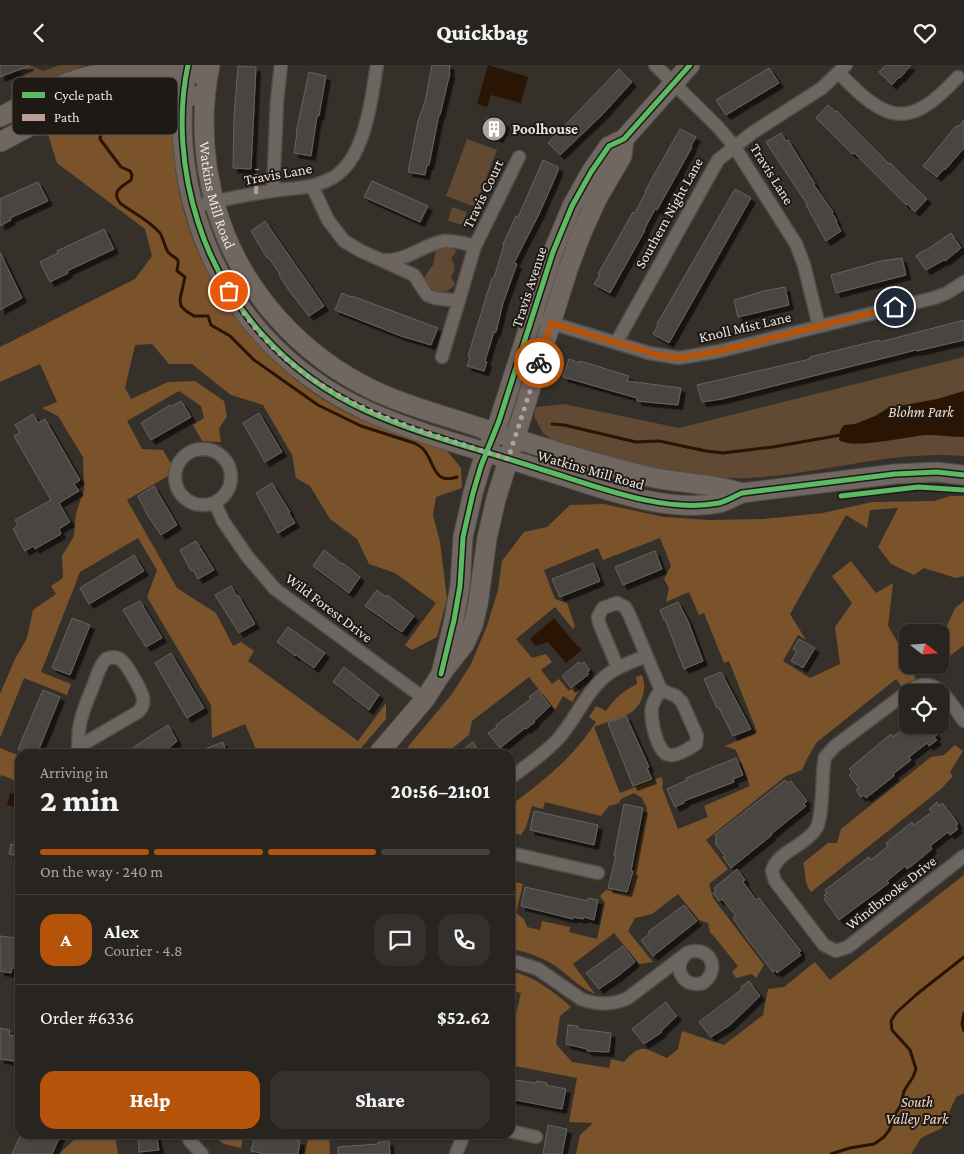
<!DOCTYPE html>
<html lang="en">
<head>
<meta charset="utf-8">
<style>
	body { margin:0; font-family:"Crimson Pro",serif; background:#34302d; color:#f1f3f6; height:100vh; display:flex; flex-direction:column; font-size:19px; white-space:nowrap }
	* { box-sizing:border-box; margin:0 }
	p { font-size:16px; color:#a5a4a5 }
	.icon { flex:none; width:28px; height:28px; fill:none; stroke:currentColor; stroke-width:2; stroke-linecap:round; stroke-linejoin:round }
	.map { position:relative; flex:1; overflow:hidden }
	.sheet { position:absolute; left:15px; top:684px; width:500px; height:390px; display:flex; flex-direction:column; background:#282420; border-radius:15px; box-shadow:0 1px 4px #0004,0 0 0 1px #44413e }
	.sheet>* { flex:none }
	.needle { width:32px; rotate:107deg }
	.buttons { position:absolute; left:899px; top:559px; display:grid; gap:10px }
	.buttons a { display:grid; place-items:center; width:50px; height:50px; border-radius:10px; background:#282420; box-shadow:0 1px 4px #0004,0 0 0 1px #44413e; font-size:25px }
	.pin { position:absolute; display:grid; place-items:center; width:42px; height:42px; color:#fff; margin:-21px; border:2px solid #fff; border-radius:50%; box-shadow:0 1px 5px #0007 }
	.courier { position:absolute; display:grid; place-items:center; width:50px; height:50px; margin:-25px; border:4px solid #b45309; border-radius:50%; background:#fff; color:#222; box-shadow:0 1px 6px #0007 }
	.overview em { font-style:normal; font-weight:800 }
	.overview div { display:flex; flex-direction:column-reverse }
	.overview { display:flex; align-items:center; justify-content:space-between; height:85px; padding:0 25px }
	h1 { font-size:32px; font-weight:800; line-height:38px }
	.bar { display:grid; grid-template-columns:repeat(4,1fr); gap:8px 5px; align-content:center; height:60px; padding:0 25px }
	.bar i { height:6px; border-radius:4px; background:#44413e }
	.bar .selected { background:#b45309 }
	.bar p { grid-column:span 4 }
	.line { display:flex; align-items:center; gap:12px; padding:0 25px; border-top:1px solid #44413e }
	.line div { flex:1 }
	.round { display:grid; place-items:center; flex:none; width:52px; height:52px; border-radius:15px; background:#34302d }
	.button { display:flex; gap:10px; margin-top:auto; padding:10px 25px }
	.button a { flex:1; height:58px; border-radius:15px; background:#b45309; color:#fff; font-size:20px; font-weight:800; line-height:58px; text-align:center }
	.button a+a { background:#34302d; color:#f1f3f6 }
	header { display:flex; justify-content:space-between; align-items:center; height:65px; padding:0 25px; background:#282420; font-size:22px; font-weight:800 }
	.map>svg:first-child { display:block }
	.green { fill:#624934 }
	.forest { fill:#7b532b }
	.water { fill:#2a1504 }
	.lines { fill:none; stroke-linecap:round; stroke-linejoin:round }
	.stream { stroke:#2a1504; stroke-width:3 }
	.building { fill:#49443f; stroke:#68635e; filter:url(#shadow) }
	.street-casing { stroke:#524d48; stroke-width:15 }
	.secondary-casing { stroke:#524d48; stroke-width:21 }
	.street { stroke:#6d6660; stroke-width:12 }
	.secondary { stroke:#716761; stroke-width:19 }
	.quiet { stroke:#b99d93; stroke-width:4; stroke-dasharray:8 4; stroke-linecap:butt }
	.cycleway-casing { stroke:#1e1915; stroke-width:8 }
	.cycleway { stroke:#5cba63; stroke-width:5 }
	.done { stroke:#aca59f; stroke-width:5; stroke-dasharray:0 9 }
	.route { stroke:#b45309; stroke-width:6 }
	.labels { text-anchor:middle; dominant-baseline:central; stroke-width:4; stroke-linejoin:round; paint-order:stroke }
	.poi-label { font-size:15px; font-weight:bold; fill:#ebe4de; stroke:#1e1915; text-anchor:start }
	.street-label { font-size:15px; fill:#ebe4de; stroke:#1e1915 }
	.park-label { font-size:15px; font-style:italic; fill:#f5d9c0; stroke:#1e1915 }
	.key { fill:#1e1915; stroke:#5c5651; stroke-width:1 }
	.key-label { font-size:14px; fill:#ebe4de }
</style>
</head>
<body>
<header><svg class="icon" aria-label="back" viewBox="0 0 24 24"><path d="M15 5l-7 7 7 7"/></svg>Quickbag<svg class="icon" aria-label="heart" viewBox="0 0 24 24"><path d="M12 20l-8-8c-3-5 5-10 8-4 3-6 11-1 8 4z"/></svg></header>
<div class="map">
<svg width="964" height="1089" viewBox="0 0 964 1089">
	<defs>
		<filter id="shadow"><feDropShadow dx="4.5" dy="4.5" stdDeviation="0" flood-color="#0009"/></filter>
	</defs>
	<rect width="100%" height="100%" fill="#36302b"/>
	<path class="green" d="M 14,0 L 29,0 L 43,6 L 60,0 L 85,0 L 34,20 C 28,12 18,7 14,0 Z
		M 467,74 L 497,85 L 475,142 L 446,131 Z
		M 452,142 L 467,147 L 463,160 L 448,156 Z
		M 443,181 L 450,182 L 457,186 L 451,193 C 456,200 455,205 451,212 L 455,219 C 446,232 432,227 424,215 L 425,211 L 433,200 L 436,185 Z
		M 964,292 L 964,391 C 891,385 822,409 750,413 C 681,416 616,394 551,374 L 543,368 L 534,351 L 536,342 L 564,339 L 679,363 Z"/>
	<path class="forest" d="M 145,38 C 154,40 166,42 170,52 C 176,64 174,94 176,108 C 182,153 199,197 224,235 C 256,284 303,329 358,353 C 378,361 398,368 419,375 C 426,377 437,379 444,384 C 450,388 456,397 461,403 L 462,423 L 436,432 L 433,450 L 440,477 L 447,534 L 437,572 L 412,585 L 405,580 L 436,538 L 395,508 L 369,499 L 357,474 L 330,454 L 310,421 L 296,413 L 292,390 L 263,340 L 231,330 L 192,299 L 169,299 L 152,279 L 135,280 L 125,323 L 131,334 L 168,317 L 195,316 L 224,336 L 227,351 L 219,364 L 221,377 L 202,376 L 193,360 L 204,353 L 201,341 L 179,326 L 127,356 L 142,384 L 163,385 L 171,399 L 168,411 L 127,435 L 177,523 L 216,548 L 233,581 L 241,577 L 254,586 L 248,596 L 358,676 L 386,638 L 386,654 L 356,689 L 258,689 L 245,659 L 212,673 L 211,640 L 147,532 L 157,505 L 138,473 L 80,507 L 41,607 L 71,619 L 67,630 L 24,613 L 0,673 L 0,629 L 15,594 L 27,573 L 33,545 L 56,529 L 51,521 L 63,513 L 62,491 L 74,471 L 76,448 L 84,425 L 83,392 L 58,351 L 42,343 L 57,337 L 40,299 L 0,317 L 0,282 L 135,214 L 152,191 L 145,164 L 57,98 L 47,66 C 83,48 105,41 145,38 Z
		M 950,431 L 964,431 L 964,511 L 956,513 L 924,503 L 914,510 L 891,499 L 878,482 L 898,443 L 870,445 L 867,463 L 846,450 L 790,549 L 806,575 L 798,570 L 783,596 L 810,613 L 840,599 L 835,562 L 852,538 L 832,511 L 851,496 L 876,528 L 893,518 L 888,561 L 900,581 L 907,579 L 908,600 L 940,600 L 940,577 L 955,543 L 964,536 L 964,580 L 950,591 L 942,604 L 925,601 L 914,602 L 915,614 L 902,622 L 896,614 L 817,677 L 808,692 L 802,705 L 786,711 L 706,775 L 728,804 L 709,819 L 713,833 L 764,900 L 756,913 L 752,909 L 736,913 L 732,907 L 738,901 L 712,869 L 710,868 L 708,858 L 699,855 L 678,829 L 652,849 L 635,853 L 628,866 L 653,897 L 639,899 L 614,868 L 573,899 L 595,929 C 579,922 568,910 554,900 C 541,892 525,886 510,884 L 511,816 L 523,819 L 516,848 L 524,854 L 527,862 L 540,865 L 542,856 L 570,862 L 569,867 L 597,874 L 605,838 L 600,831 L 606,825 L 629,829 L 647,743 L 642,733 L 634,728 L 621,734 L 619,738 L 609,741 L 601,751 L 545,737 L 543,744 L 532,741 L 526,762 L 521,770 L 510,767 L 510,741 C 544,715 572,694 596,657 L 589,652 L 596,641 L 606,646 C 615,633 623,626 637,619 L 636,612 L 642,610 C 647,623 643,638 632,647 C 623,653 605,657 594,662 L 620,728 L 661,712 L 663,716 L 662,722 L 678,764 L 708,752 L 704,741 L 750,721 L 736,685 L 725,681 L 757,667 L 729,596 L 724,598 L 704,548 L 699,550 L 689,527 L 666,537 L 669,523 L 664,514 L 671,501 L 660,473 L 603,495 L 598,483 L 544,505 L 555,534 L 567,538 L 575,561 L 573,564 L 555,542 L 516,574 L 532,593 L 546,589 L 552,597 L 541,605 L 552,619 L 559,614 L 569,626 L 575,621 L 579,626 L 572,637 L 563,631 L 555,645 L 529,612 L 472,656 L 469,670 L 445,689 L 402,689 L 452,629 L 471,599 L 487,561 L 498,525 L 502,496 L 524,467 L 547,462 L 570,440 L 604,439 L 664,452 L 709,455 L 763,454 L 823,448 L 872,437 L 934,436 Z
		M 955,680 L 963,686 L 950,707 L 953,711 L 941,724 L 811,827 C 803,816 807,810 803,798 L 828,778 L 837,778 L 841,764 L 931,692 L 944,690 Z
		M 0,683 L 20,691 L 20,718 L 2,710 L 0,712 Z
		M 964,810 L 964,1028 L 956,1032 L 942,1063 L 921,1073 L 911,1089 L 576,1089 L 580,1070 L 593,1058 L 569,1057 L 577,1013 L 515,1001 L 510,1019 L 510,973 L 521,928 L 510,926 L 510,906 C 534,911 553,926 571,942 L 560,951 L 556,979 L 572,997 L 609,1003 L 611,994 L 624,997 C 642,976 645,984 667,993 L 678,984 L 682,966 L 724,980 L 763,950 L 768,924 L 784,922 L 815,897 L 830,915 Z
		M 80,1069 L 115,1069 L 118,1089 L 59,1089 Z
		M 211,1069 L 244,1069 L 241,1083 L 224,1079 Z
		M 309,1069 L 329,1069 L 330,1089 L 305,1089 Z"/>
	<path class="water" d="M 488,0 L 528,12 L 521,38 L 491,30 L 487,42 L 477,39 Z
		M 964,326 L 964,372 C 952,372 940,370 928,370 C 907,371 855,385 839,375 L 840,366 L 844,360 L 855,359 L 875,351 L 888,343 L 937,334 Z
		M 554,553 L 578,582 L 580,582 L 582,585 L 566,598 L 548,577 L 536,581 L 530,574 Z
		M 10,728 L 20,730 L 20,762 L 15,761 L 19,743 L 7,740 Z"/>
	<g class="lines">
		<path class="stream" d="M 107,53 C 112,65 100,65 100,74 L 121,102 L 130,106 L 132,110 L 131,115 C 122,122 110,126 121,139 C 134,148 150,156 160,168 C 164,174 164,181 168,187 C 177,197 180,189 177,206 L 185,212 L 180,234 L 181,241 L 186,246 L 194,251 L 208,251 L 211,260 L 230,271 L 254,295 L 318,340 L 361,361 L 414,378 C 418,380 422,382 424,385 C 435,398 433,420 457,412
			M 552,359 L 564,360 L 636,377 L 659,376 L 706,386 L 723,388 L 773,382 L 841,370
			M 964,948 L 962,959 L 964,966
			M 831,1089 L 850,1083 L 874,1079 L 884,1072 L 890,1064 L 894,1051 L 901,1040 L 904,1026 L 913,1012 L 916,1004 L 910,985 L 892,965 L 891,956 L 896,948 L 917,929 L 964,892"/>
	</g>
	<path class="building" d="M 0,0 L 29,0 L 29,1 L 0,12 Z
		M 432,0 L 450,0 L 449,8 L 450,8 L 440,50 L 439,50 L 429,100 L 427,100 L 425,110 L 408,107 L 418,56 L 425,37 Z
		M 886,0 L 911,0 L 900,13 L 899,12 L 892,20 L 879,7 Z
		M 238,1 L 256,2 L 251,104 L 233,103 L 234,52 Z
		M 769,3 L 779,18 L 726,50 L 716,35 Z
		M 619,4 L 632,17 L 602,50 L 560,90 L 548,78 Z
		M 309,7 L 326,11 L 319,51 L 317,51 L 311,91 L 294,88 L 297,68 L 296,68 Z
		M 828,40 L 836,47 L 837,46 L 889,99 L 890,98 L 927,134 L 915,147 L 907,139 L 906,140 L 854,88 L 852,89 L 816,53 Z
		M 486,53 L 505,58 L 503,67 L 501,67 L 499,73 L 484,69 L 485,62 L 484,62 Z
		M 964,55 L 964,83 L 945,105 L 944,104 L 937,112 L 923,101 L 956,61 L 958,62 Z
		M 680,64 L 696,72 L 691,81 L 692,82 L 657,145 L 655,144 L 644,165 L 645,165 L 610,228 L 594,219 L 600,210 L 598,209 L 633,147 L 635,148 L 646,127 L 645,126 Z
		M 781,68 L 786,76 L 788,75 L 815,119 L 814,120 L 833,147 L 832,148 L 837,156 L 836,157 L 841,166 L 826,176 L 806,140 L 807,139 L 766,77 Z
		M 543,95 L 558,102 L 558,106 L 539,149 L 514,198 L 517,199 L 503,238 L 496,267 L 494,267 L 485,296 L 487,297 L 484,306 L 467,301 L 470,292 L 468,291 L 492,213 L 494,213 L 497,203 L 504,180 L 503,179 L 516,151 L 518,152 L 522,143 Z
		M 372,116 L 428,141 L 420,157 L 364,132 Z
		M 38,117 L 48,136 L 10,153 L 11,155 L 0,161 L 0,134 Z
		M 735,124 L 751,133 L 669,278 L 653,269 L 658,260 L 657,259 Z
		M 265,156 L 324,241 L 309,251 L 290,227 L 279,210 L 280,209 L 268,192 L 267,193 L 251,166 Z
		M 104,164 L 114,184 L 67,206 L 68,208 L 50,217 L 40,197 L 58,188 L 57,186 Z
		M 951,168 L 961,183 L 945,196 L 944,195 L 926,205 L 916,191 L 924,185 L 925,186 Z
		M 0,187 L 22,233 L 0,245 Z
		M 902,193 L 906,210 L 836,228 L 831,210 L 881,196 Z
		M 785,222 L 789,240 L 738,252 L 734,235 L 764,226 Z
		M 342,228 L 351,232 L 352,231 L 438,263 L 431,280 L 401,271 L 335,245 Z
		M 964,255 L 964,275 L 917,286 L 916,285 L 722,334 L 702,337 L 697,320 L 810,294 L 810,292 L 879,275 L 880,277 Z
		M 569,294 L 579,298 L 580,296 L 629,311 L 627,316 L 681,323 L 678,340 L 637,336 L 637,333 L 563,312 Z
		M 181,336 L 191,352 L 151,375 L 141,358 L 170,340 L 172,341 Z
		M 259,348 L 282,387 L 265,397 L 243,358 Z
		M 33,349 L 38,358 L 45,354 L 80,415 L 74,419 L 79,426 L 59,438 L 70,457 L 59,464 L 61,469 L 35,484 L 33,481 L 25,486 L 13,464 L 18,460 L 15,455 L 51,435 L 14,371 L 20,368 L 15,360 Z
		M 272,418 L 290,447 L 289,448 L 295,458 L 278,468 L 256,428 Z
		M 154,421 L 177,460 L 161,470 L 148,451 L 138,431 Z
		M 196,476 L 214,505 L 198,514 L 193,505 L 191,506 L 180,485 Z
		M 324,485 L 342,499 L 343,498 L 360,512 L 349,528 L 313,501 Z
		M 655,486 L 662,504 L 623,520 L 615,502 Z
		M 134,490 L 144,506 L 89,539 L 80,523 Z
		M 593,498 L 600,516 L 560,532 L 552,514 Z
		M 231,521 L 237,531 L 238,530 L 255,559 L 239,568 L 215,530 Z
		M 377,525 L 386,532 L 387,530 L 414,551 L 402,567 L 365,541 Z
		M 140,536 L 162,573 L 146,582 L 123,545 Z
		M 678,537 L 688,556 L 703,596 L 684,604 L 665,554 L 664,555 L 660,545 Z
		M 72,553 L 90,560 L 70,610 L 52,603 Z
		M 288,562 L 325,588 L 314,603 L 296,590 L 295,591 L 277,577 Z
		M 799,574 L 815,583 L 803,603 L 791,596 L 797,586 L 793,584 Z
		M 171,588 L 204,643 L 187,653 L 155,598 Z
		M 579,597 L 581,599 L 584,597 L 590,605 L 587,607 L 589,609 L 571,623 L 562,611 Z
		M 344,602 L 379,630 L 369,645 L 333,617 Z
		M 721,607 L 751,664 L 733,671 L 719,643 L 717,643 L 704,614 Z
		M 43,625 L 60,632 L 37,689 L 30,689 L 18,684 Z
		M 538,625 L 550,641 L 534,656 L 535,657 L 526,664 L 525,663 L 500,683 L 488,668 L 497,662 L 496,660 L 531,634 L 529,632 Z
		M 626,651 L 649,702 L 647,703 L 652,714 L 633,721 L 608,658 Z
		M 168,660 L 177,676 L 169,683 L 158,689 L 123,689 Z
		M 908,660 L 929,660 L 937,670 L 934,672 L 937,675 L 929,681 L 927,678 L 909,692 L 911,695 L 893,709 L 894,711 L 866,733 L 864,730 L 861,732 L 856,725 L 859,723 L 849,710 L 852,707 L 849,704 L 891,669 L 893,672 Z
		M 223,677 L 227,689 L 194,689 L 194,688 Z
		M 473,677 L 481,689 L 469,689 L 464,684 Z
		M 736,693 L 743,710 L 733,714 L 734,717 L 684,736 L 684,738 L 675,742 L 667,724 L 687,715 L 686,713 Z
		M 785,715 L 788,718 L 791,716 L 807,736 L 804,739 L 806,741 L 771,769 L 772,770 L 731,803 L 723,792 L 725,791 L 715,778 L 717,777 L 715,775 L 717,773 L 715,770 Z
		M 937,737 L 939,741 L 942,738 L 952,750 L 958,759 L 956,761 L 958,764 L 950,770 L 948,767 L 930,781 L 932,784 L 915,798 L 907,804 L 905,801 L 887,816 L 889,818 L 839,855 L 824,834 L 826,832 L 824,830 L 827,828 L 825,825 L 869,792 L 871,795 L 888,781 L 886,778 L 912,757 L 914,760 L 932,747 L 929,744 Z
		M 624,739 L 643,743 L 631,806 L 633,806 L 627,827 L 608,823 L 616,791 L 614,791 Z
		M 534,746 L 598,760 L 594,780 L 530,765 Z
		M 11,779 L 20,781 L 20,792 L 9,789 Z
		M 737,804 L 745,815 L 743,817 L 756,835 L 759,833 L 801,886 L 799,888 L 801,890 L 777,908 L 776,905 L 773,907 L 746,872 L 733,853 L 736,851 L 722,834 L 719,836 L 713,828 L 716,826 L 714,823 Z
		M 525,822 L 588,836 L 588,833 L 598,835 L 594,855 L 584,852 L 583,854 L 573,852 L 573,854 L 521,841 Z
		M 684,840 L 697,856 L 653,891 L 641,875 L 650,869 L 648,867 Z
		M 0,871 L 16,873 L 15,880 L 20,881 L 20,904 L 12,903 L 11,908 L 0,906 Z
		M 623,881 L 635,897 L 618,911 L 599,924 L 586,908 Z
		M 749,916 L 760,931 L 730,960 L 711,972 L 699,957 L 742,924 L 741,922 Z
		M 666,937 L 677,951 L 661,966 L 662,967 L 644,979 L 632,964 Z
		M 568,960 L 578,961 L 578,964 L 611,968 L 609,987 L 587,986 L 587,984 L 566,979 Z
		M 0,963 L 10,965 L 9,970 L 18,971 L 14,996 L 0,994 Z
		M 515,1015 L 536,1018 L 537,1016 L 547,1018 L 546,1020 L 566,1024 L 562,1044 L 511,1034 Z
		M 548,1060 L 567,1064 L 562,1089 L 543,1089 Z
		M 21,1069 L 61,1069 L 52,1089 L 12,1089 Z
		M 138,1069 L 156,1069 L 159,1085 L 139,1087 Z
		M 255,1069 L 268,1069 L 300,1076 L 298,1089 L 264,1089 L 251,1086 Z
		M 389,1076 L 390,1089 L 338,1089 L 338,1082 L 378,1079 L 378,1077 Z"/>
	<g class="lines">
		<defs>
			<path id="street" d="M 655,0 L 718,62 L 734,81 L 796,179 L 804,200 L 819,261
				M 839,8 C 886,57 908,66 958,12
				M 312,121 L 328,155 L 344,176 L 361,186 L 414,210 L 427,230 L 435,233 L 459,236
				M 273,126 L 277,36 L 281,0
				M 193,142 C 219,135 245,130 272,126 C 290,123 311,124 328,115 C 336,112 343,105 348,99 C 367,74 372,30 377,0
				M 384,195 C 406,197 424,179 444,176 C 455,175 466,179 475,181
				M 545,256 L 649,288 L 679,293 L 720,286 L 934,233 L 947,228 L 964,217
				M 616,278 L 718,95 L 752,68 L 822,23 L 846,0
				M 442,292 L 475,181 L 519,92
				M175 412a28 28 0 1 1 56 0a28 28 0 1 1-56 0Z
				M 215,438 L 223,456 L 247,491 L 275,524 L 425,634
				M 618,603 L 599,558 L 598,552 L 603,543 L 617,538 L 625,542 L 629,549 L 661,625 L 676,631 L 682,637 L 697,671 L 696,679 C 690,683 678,691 670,690 C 657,690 650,653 652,642 C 654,635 657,630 661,625
				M 964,656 C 950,638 937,608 910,625 L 835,681 L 825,692 L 824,698 C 822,712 823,754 816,764 C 805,781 778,786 772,806 L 775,816 L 824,880 L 836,886 L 848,882 L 964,791
				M 78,682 L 138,647 C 142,643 144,638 143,633 C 142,626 127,599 121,595 C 116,591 111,592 106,594 C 100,600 97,610 94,619 C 85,641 74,664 80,689
				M 510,713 C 526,701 544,689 558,674 C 577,653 587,623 611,607 C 622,600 634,596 646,591
				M 510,788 L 598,808
				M 510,895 L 538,904 L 581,934 C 597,940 613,940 628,933 L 687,888 C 709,879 722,904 703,918 C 683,924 671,902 687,888
				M 510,1066 L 536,1072
				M 187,1069 L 190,1076 L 202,1089
				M 456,1089 L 464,1069"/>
			<g id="secondary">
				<path d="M 188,0 C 177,51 182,107 198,157 C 225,242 286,309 367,346 C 422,371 483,385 540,404 C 594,420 662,449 719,438 C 727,436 735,431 742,428 L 895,409 L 937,407 L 964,410"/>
				<path id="s1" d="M 210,0 C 200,49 203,99 217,146 C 241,226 301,291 375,326 C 409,342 446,351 481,363 C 534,380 588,397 642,410 C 675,419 710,417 742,428"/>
				<path d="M 0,52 C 18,43 36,32 55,23 C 101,1 150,3 199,9"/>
				<path d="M 0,77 C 36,59 75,32 116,27 C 142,23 170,29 196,31"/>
				<path d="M 441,609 L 454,555 L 460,521 L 463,472 L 473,428 L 481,401 L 499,356 L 553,187 L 572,141 L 591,107 L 609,81 L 624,74 L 690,0"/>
				<path d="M 378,689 L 425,634 L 441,609 L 465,578 L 473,560 L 478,539 L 487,473 L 496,434 L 568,204 L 582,167 L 597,134 L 622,91 L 624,74"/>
			</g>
		</defs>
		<use href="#street" class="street-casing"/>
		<use href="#secondary" class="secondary-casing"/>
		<use href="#street" class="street"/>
		<use href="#secondary" class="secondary"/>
		<path class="quiet" d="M 256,129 L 257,104"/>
		<defs>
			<path id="cycleway" d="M 188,0 C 177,51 182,107 198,157 C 225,242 286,309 367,346 C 422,371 483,385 540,404 C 594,420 662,449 719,438 C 727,436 735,431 742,428 L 895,409 L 937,407 L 964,410
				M 841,431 L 918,422 L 964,425
				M 441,609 L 454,555 L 460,521 L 463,472 L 473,428 L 481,401 L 499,356 L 553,187 L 572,141 L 591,107 L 609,81 L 624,74 L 690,0"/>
		</defs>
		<use href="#cycleway" class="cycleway-casing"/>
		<use href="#cycleway" class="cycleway"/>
	</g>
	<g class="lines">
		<path class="done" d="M 229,226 C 294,334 398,358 508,394 L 539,298"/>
		<path class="route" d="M 539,298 L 551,258 L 658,290 L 679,293 L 720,286 L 895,242"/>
	</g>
	<defs>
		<symbol id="building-disc" viewBox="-11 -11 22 22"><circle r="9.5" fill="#aca59f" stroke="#1e1915"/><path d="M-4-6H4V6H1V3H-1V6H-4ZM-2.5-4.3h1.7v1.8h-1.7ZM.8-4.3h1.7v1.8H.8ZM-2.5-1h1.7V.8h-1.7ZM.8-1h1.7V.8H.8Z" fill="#fff"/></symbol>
	</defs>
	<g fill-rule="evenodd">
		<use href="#building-disc" x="480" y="50" width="28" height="28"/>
	</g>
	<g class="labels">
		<g class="poi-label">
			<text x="512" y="64">Poolhouse</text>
		</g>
		<g class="street-label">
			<text transform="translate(278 109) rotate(-10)">Travis Lane</text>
			<text transform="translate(772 109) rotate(58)">Travis Lane</text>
			<text transform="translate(483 129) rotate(-64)">Travis Court</text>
			<text stroke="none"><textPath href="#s1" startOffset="132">Watkins Mill Road</textPath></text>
			<text transform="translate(669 148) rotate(-61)">Southern Night Lane</text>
			<text transform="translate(529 222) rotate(-72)">Travis Avenue</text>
			<text transform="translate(745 262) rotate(-13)">Knoll Mist Lane</text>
			<text transform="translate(591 405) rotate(16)">Watkins Mill Road</text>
			<text transform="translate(329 543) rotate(37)">Wild Forest Drive</text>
			<text transform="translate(891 828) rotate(-38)">Windbrooke Drive</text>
		</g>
		<g class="park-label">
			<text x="921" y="347">Blohm Park</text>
			<text x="917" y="1037">South<tspan x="917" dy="17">Valley Park</tspan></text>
		</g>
	</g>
	<rect x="12" y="12" width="166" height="58" rx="8" class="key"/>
	<rect x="22" y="27" width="23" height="6" fill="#5cba63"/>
	<rect x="22" y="49" width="23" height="7" fill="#b99d93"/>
	<g class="key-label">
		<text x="54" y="35">Cycle path</text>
		<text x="54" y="57">Path</text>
	</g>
</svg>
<div class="buttons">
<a><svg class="needle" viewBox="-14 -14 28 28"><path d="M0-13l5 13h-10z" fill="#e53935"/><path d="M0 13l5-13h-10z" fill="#a5a4a5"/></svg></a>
<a><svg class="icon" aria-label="locate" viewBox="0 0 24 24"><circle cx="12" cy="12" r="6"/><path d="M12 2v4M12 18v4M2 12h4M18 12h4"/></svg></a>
</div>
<div class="pin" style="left:229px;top:226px;background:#ea580c"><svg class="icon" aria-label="bag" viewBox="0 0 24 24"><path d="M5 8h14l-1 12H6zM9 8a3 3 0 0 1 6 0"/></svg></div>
<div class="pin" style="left:895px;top:242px;background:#1f2937"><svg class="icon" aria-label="home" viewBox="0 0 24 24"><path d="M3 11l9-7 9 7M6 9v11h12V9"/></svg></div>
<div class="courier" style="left:539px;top:298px"><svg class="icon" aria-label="bike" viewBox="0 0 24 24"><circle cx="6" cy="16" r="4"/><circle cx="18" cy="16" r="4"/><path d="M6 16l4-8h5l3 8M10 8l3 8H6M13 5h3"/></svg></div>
<section class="sheet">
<div class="overview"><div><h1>2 min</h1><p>Arriving in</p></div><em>20:56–21:01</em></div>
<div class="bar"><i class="selected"></i><i class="selected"></i><i class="selected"></i><i></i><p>On the way · 240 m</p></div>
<div class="line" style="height:90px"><b class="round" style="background:#b45309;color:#fff">A</b><div><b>Alex</b><p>Courier · 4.8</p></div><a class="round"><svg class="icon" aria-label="chat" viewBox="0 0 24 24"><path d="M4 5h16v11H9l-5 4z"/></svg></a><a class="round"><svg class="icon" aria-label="phone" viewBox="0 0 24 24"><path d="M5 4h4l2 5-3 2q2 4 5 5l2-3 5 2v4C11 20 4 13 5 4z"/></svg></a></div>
<div class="line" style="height:65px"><div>Order #6336</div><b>$52.62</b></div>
<div class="button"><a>Help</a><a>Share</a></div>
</section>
</div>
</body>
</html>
